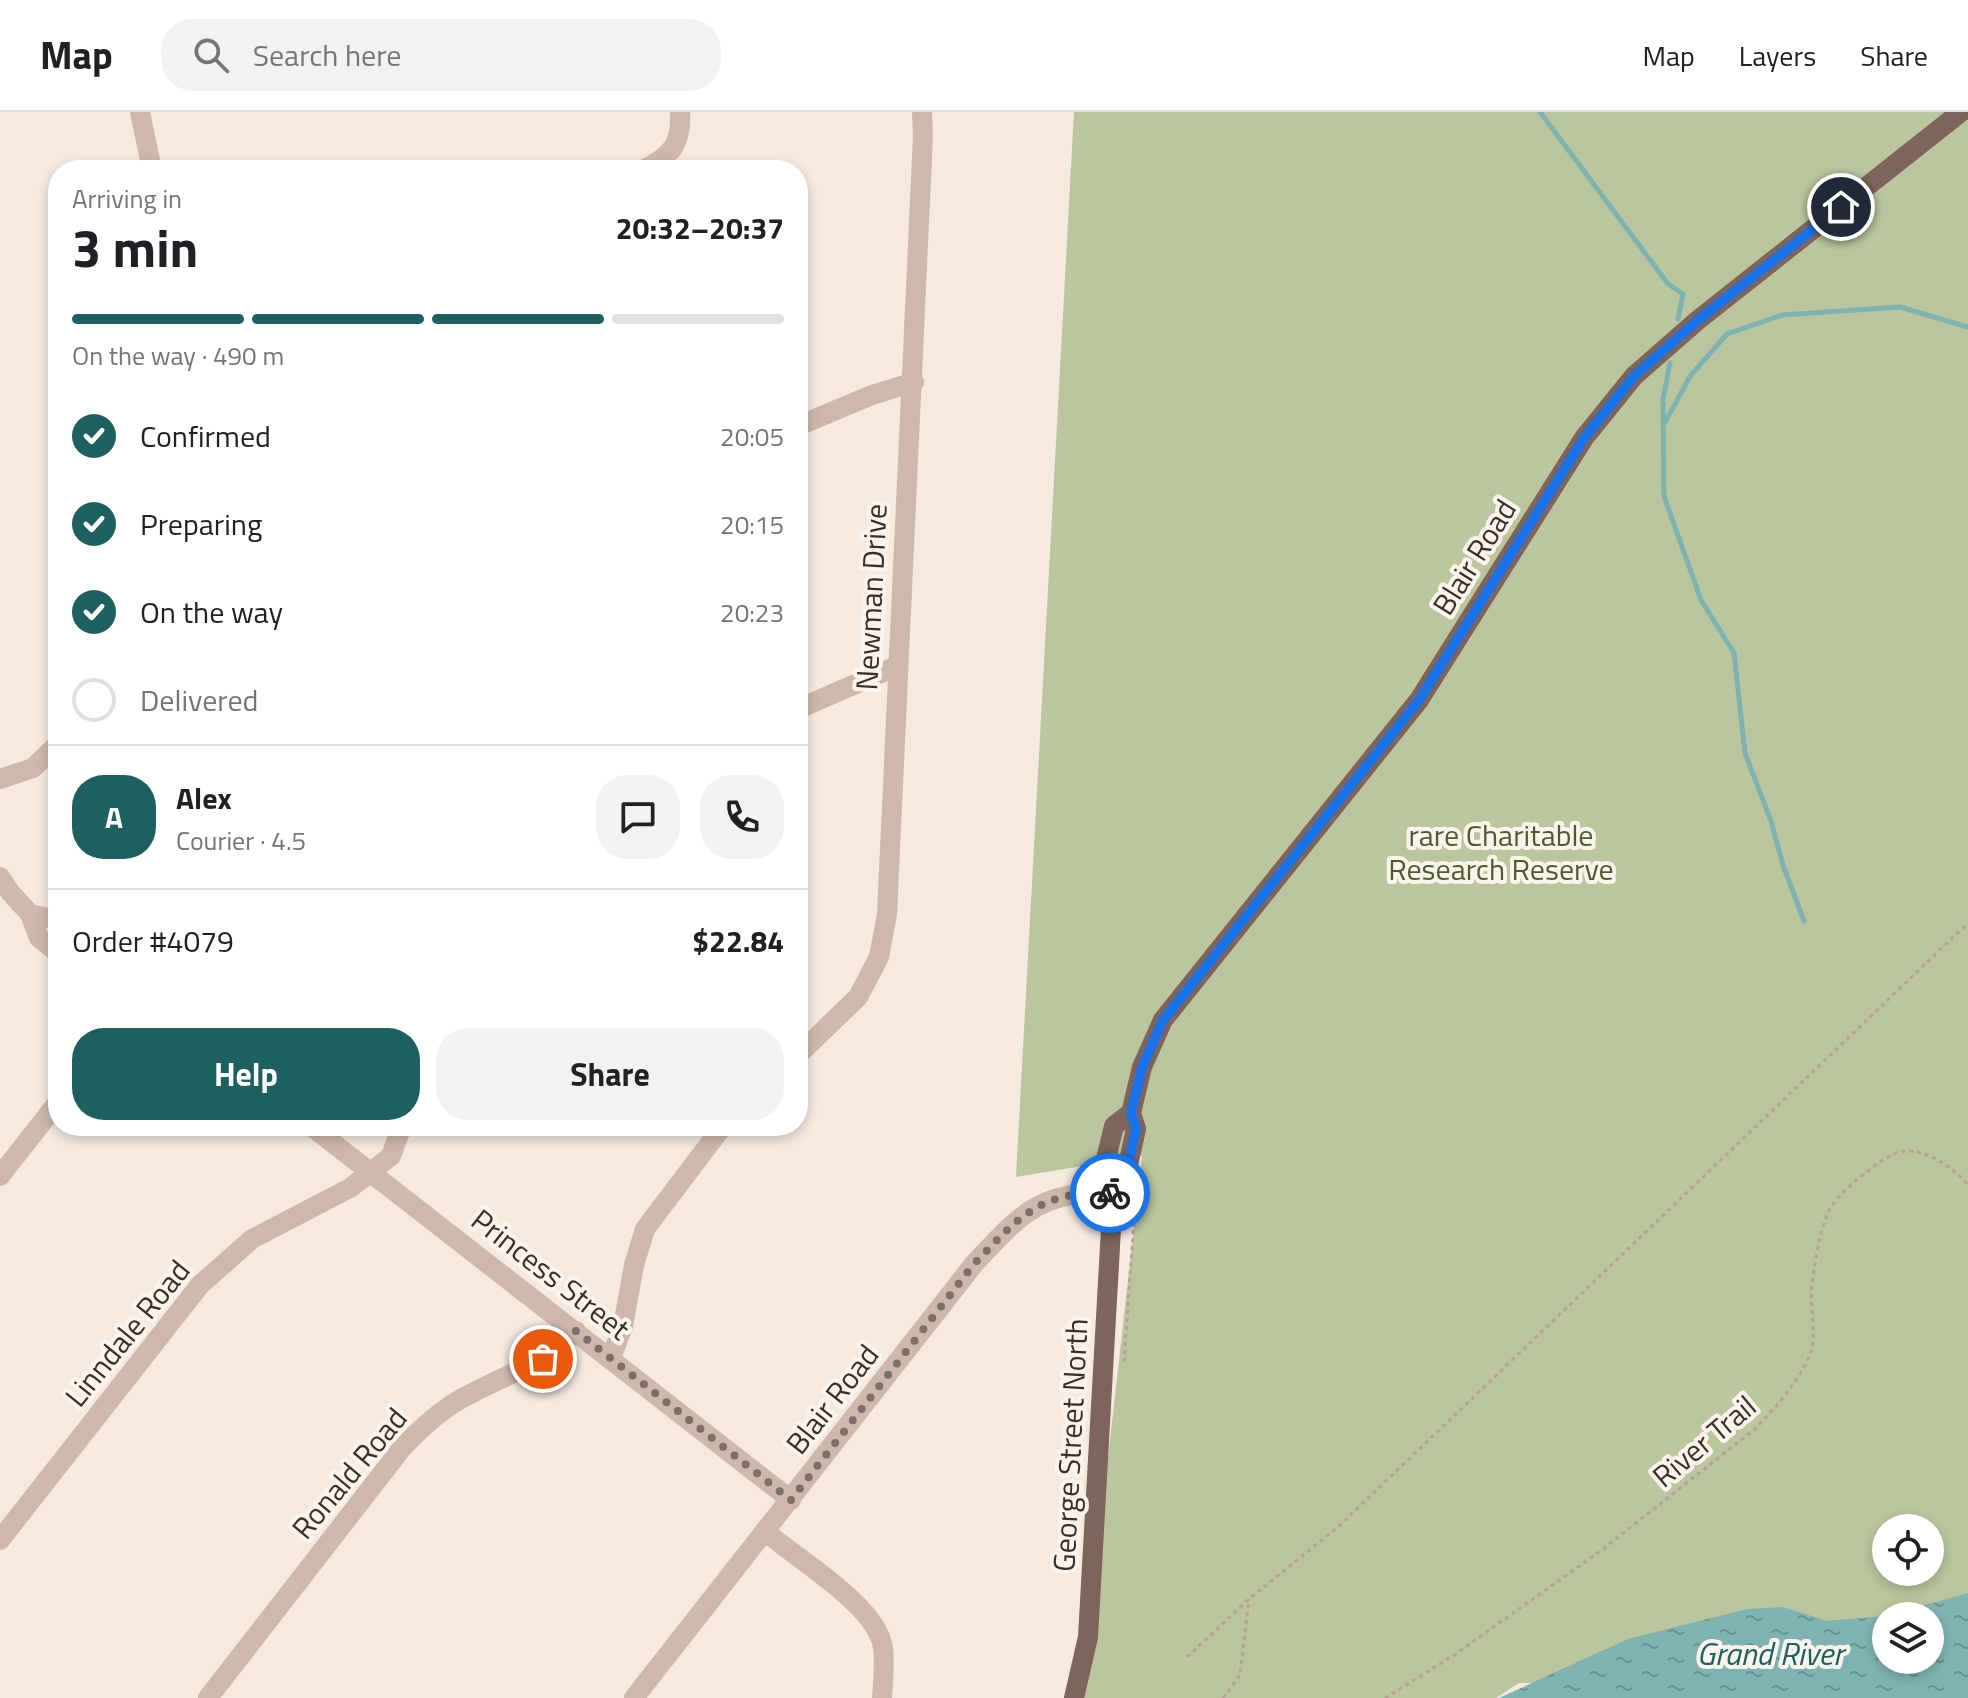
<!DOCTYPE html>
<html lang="en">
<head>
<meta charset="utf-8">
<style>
	body { margin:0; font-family:"Titillium Web",sans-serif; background:#f2f2f2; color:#202124; height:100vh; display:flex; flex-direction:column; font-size:30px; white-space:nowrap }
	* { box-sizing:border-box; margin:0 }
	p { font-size:26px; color:#757577 }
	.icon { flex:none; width:44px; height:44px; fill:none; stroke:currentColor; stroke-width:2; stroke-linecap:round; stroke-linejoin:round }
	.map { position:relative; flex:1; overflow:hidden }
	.sheet { position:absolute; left:48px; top:48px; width:760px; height:976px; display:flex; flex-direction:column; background:#fff; border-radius:32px; box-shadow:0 4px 12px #0003 }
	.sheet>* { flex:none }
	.buttons { position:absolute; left:1872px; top:1402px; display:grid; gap:16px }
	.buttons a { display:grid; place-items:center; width:72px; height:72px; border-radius:50%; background:#fff; box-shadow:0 4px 12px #0003; font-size:40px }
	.pin { position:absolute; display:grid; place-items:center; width:68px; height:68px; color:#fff; margin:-34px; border:4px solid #fff; border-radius:50%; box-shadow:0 2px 8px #0007 }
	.courier { position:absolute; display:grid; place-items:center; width:80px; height:80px; margin:-40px; border:6px solid #1a73e8; border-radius:50%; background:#fff; color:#222; box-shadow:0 2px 10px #0007 }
	.head em { font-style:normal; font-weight:700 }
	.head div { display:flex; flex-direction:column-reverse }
	.head { display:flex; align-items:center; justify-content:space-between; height:136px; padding:0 24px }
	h1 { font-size:52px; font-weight:700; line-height:60px }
	.bar { display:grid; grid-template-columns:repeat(4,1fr); gap:12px 8px; align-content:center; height:96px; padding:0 24px }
	.bar i { height:10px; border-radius:6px; background:#e0e0e0 }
	.bar .selected { background:#1d605f }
	.bar p { grid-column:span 4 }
	.line { display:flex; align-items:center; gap:20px; padding:0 24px; border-top:2px solid #e0e0e0 }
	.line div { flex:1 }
	.round { display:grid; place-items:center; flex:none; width:84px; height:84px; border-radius:32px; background:#f2f2f2 }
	ol { padding:0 24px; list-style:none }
	li { display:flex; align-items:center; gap:24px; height:88px }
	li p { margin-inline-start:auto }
	li .icon { padding:8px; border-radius:50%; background:#1d605f; color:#fff; stroke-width:4 }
	li:last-child { color:#757577 }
	li i { width:44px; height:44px; border:4px solid #e0e0e0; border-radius:50% }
	.cta { display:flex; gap:16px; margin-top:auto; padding:16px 24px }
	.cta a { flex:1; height:92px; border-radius:32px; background:#1d605f; color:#fff; font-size:32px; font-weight:700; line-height:92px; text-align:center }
	.cta a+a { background:#f2f2f2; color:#202124 }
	header { display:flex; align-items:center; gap:48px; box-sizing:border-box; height:112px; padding:0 40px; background:#fff; border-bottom:2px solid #e0e0e0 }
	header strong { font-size:38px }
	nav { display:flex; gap:44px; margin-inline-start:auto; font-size:28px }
	.search { width:560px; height:72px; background:#f2f2f2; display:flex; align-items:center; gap:20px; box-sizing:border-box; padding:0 28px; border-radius:32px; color:#757577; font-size:30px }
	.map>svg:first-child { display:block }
	.park { fill:#bbc59e; fill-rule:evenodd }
	.water { fill:url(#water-ripples) }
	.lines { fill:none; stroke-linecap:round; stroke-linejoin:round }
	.stream { stroke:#7db4b2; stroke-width:5 }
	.path { stroke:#baa295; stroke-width:3; stroke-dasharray:4 4; stroke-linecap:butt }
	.minor { stroke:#ceb8ab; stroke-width:20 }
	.major { stroke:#7e645b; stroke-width:20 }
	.done { stroke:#7c6f6a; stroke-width:8; stroke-dasharray:0 14.4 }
	.route { stroke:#1a73e8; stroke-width:10 }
	.labels { text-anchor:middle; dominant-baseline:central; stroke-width:8; stroke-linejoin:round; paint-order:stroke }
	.street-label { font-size:30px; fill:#3b2e2a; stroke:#fbf4ed }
	.park-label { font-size:30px; fill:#4e5b2c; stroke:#fbf4ed }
	.water-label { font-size:32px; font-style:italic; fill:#1d605f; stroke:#fbf4ed }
</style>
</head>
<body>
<header>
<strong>Map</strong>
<div class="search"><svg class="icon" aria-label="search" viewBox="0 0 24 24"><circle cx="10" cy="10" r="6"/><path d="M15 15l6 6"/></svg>Search here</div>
<nav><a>Map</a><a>Layers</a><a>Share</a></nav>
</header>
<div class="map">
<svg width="1968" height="1586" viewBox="0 0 1968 1586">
	<defs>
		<pattern id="water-ripples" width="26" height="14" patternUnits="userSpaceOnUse" patternTransform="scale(2)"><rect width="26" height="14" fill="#7db4b2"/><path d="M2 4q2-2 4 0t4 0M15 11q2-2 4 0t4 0" fill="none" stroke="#689391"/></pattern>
	</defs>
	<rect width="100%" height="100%" fill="#f5e9e0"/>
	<path class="park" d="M 1074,0 L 1968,0 L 1968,1575 L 1519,1571 L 1496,1586 L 1081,1586 L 1142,1044 L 1016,1065 ZM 1886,1416 L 1930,1416 L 1930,1460 L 1886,1460 ZM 1886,1504 L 1930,1504 L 1930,1548 L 1886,1548 Z"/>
	<path class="water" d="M 1968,1481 L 1968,1586 L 1499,1586 L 1628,1527 L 1747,1497 L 1783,1495 L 1827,1509 L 1886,1504 L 1886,1548 L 1930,1548 L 1930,1504 L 1887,1504 Z"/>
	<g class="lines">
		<path class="stream" d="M 1540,0 L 1668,172 L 1683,182 L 1678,207
			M 1670,251 L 1663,288 L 1664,384 L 1701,488 L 1734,541 L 1745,641 L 1771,709 L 1783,753 L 1804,809
			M 1665,310 L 1691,263 L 1727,222 L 1782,203 L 1900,195 L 1968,215"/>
		<path class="path" d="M 1124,1250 L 1136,1079
			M 1187,1545 L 1249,1487 L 1338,1415 L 1968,811
			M 1223,1586 L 1240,1563 L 1249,1487
			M 1385,1586 L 1454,1543 L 1602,1438 L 1756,1316 C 1774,1297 1801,1267 1810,1242 C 1818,1222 1809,1197 1812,1175 C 1814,1155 1819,1122 1827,1103 C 1835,1082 1874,1052 1894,1042 C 1918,1030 1953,1055 1968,1073"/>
		<path class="minor" d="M 140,0 L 152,58
			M 643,58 C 671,44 682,32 680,0
			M 798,314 L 872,283 L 914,270
			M 798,597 L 897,554
			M 0,667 L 33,656 L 58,632
			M 0,765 L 10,780 L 30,802 L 39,826 L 58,841
			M 30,802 L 58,808
			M 798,943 L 858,885 L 879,845 L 887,802 L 923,24 L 922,0
			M 311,1014 L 791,1388
			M 0,1064 L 58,990
			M 611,1246 L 623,1214 L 634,1153 L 645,1117 L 723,1014
			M 766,1420 C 798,1448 878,1494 883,1536 C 885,1552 883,1570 882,1586
			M 0,1428 L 200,1173 L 252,1127 L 350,1076 L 371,1060 L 391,1044 L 402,1014
			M 208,1586 L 402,1336 C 420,1317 437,1301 459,1288 C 502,1264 540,1254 576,1219
			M 634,1586 L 974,1152 C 1023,1100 1039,1079 1113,1081"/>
		<path class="major" d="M 1113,1081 L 1128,1053 L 1136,1017 L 1131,1001 L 1142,955 L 1163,908 L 1419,588 L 1584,326 L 1634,264 L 1698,208 L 1961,0
			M 1074,1586 L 1088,1525 L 1113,1081 L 1105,1051 L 1114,1014 L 1131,1001"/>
	</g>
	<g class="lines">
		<path class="done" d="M 543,1247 L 576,1219 L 791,1388 L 974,1152 C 1020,1104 1040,1079 1110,1081"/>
		<path class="route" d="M 1110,1081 L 1113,1081 L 1128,1053 L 1136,1017 L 1131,1001 L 1142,955 L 1163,908 L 1419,588 L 1584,326 L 1634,264 L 1698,208 L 1841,95"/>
	</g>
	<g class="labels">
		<g class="street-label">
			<text transform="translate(1474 445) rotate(-58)">Blair Road</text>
			<text transform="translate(871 485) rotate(-87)">Newman Drive</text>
			<text transform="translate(551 1162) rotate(38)">Princess Street</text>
			<text transform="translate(127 1221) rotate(-51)">Linndale Road</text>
			<text transform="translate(832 1287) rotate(-52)">Blair Road</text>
			<text transform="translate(1704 1329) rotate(-40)">River Trail</text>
			<text transform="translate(1070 1333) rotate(-87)">George Street North</text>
			<text transform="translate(349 1361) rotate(-50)">Ronald Road</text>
		</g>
		<g class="park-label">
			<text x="1501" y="723">rare Charitable<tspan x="1501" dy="34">Research Reserve</tspan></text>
		</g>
		<g class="water-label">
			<text x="1770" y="1541">Grand River</text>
		</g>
	</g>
</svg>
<div class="buttons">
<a><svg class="icon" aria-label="locate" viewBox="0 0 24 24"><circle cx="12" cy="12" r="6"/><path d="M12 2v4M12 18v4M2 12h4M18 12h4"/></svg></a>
<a><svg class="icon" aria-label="layers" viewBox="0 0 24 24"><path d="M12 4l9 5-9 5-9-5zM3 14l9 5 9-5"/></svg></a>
</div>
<div class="pin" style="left:543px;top:1247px;background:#ea580c"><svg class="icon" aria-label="bag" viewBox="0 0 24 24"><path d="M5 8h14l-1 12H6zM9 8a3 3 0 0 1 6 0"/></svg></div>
<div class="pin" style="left:1841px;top:95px;background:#1f2937"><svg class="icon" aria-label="home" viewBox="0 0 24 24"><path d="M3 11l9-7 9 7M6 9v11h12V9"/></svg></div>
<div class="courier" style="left:1110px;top:1081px"><svg class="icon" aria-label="bike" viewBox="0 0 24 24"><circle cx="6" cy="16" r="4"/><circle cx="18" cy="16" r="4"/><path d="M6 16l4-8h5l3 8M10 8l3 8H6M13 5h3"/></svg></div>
<section class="sheet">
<div class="head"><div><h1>3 min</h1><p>Arriving in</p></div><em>20:32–20:37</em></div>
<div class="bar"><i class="selected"></i><i class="selected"></i><i class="selected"></i><i></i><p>On the way · 490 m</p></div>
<ol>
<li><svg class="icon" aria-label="check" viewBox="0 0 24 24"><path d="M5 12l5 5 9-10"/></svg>Confirmed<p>20:05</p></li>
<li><svg class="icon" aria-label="check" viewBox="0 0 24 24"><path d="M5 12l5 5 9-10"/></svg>Preparing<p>20:15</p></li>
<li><svg class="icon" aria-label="check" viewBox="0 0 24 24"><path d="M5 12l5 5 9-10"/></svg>On the way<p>20:23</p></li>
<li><i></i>Delivered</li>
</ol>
<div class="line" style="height:144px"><b class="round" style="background:#1d605f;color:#fff">A</b><div><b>Alex</b><p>Courier · 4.5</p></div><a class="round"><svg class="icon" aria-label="chat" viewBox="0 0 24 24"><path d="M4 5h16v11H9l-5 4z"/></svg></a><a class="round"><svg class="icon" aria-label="phone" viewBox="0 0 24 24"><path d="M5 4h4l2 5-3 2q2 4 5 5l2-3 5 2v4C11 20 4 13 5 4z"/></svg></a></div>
<div class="line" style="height:104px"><div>Order #4079</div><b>$22.84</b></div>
<div class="cta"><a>Help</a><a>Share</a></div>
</section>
</div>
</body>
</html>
